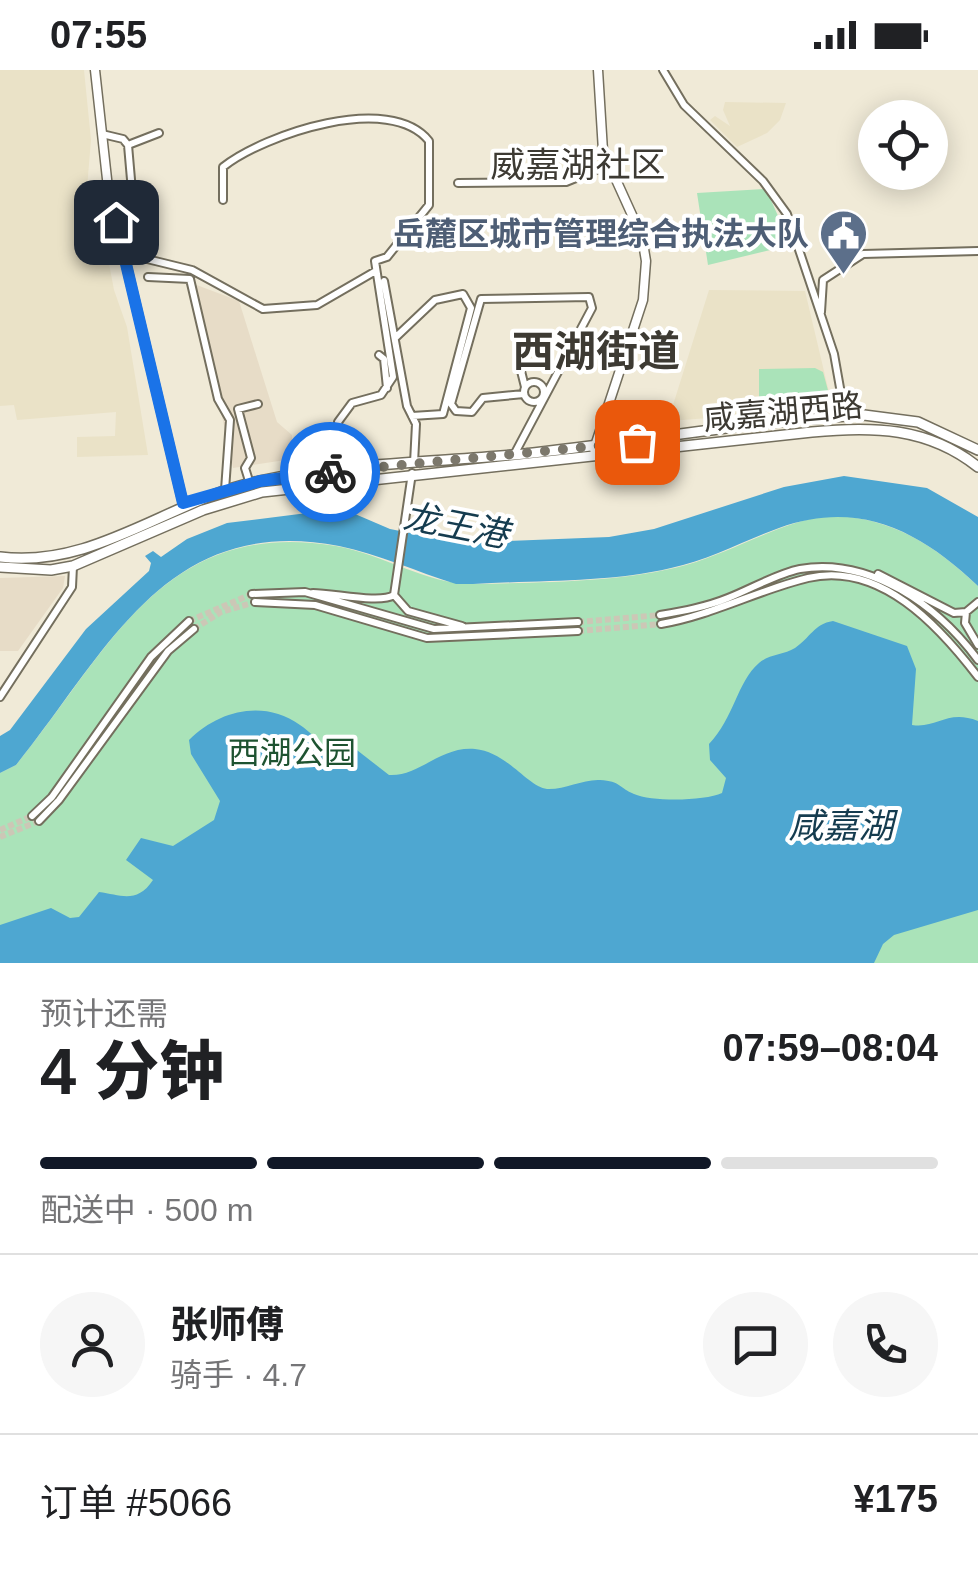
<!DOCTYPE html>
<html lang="zh">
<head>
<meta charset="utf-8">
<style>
	body { margin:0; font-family:Helvetica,"Noto Sans SC",sans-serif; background:#f6f6f6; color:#202124; height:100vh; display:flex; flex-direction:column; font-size:38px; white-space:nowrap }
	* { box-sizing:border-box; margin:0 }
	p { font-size:32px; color:#757577 }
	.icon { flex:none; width:55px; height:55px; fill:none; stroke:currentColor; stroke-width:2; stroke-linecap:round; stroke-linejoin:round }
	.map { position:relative; height:893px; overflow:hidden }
	.drawer { display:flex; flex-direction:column; background:#fff; flex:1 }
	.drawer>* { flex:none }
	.controls { position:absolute; left:858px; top:30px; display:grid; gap:20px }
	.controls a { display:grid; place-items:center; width:90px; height:90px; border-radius:50%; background:#fff; box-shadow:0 5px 25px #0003; font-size:50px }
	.pin { position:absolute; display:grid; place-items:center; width:85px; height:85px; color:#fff; margin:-42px; border-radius:20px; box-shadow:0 5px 15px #0006 }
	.courier { position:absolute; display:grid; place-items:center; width:100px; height:100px; margin:-50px; border:8px solid #1a73e8; border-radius:50%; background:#fff; color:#222; box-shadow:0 2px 12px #0007 }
	.summary em { font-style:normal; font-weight:800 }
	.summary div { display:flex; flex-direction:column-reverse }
	.summary { display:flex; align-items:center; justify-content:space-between; height:170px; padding:0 40px }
	h1 { font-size:65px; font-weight:800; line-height:75px }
	.bar { display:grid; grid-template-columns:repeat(4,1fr); gap:15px 10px; align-content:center; height:120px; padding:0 40px }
	.bar i { height:12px; border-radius:8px; background:#e0e0e0 }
	.bar .active { background:#111827 }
	.bar p { grid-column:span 4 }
	.line { display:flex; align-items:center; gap:25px; padding:0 40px; border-top:2px solid #e0e0e0 }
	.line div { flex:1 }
	.round { display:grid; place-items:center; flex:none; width:105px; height:105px; border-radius:52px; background:#f6f6f6 }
	.status { display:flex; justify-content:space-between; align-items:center; height:70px; padding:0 50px; background:#fff; direction:ltr }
	.status svg { height:28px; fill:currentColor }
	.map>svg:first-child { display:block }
	.commercial { fill:#e7dcc7 }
	.built { fill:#eae2c7 }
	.green { fill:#aae3b9 }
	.water { fill:#4ea7d1 }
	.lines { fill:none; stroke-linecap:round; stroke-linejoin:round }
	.minor-tunnel { stroke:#ccc7b6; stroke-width:6; stroke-dasharray:6 3; stroke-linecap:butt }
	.minor-casing { stroke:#746f5e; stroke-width:10 }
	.tertiary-casing { stroke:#746f5e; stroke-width:11 }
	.secondary-casing { stroke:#746f5e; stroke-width:12 }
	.minor { stroke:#fff; stroke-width:6 }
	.tertiary { stroke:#fff; stroke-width:8 }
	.secondary { stroke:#fff; stroke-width:9 }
	.done { stroke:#7c786c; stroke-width:10; stroke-dasharray:0 18 }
	.route { stroke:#1a73e8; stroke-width:12 }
	.labels { text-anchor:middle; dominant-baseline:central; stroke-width:8; stroke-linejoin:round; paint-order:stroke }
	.service-label { font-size:32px; font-weight:bold; fill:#4e5e75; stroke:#fff; text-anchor:end }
	.street-label { font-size:32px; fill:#3d3a33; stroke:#fff }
	.park-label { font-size:32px; fill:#1e5331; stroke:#fff }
	.neighbourhood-label { font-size:35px; fill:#3d3a33; stroke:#fff }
	.water-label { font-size:35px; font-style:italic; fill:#153c4f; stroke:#fff }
	.district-label { font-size:42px; font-weight:bold; fill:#3d3a33; stroke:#fff }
</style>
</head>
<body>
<div class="status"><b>07:55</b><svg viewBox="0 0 49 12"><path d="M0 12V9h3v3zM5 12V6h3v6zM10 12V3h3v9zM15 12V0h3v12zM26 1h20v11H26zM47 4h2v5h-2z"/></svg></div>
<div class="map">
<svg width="978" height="893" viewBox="0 0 978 893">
	<rect width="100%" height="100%" fill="#f0ead7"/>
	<path class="commercial" d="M 194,214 L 239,231 L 277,352 L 292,365 L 292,389 L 233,398 Z
		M 65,506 L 63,518 L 18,581 L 0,581 L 0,508 Z"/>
	<path class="built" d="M 0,0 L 84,0 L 91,70 L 86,130 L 107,183 L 114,220 L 127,257 L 148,385 L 77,387 L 77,367 L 115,366 L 116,342 L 17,350 L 14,335 L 0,336 Z
		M 725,32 L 786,33 L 780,50 L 767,63 L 737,77 L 710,50 L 715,46 L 730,56 L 723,40 Z
		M 709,220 L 805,221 L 833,339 L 668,351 Z"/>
	<path class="green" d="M 766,119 L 791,175 L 708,195 L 697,123 Z
		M 815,298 L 823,302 L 829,324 L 824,335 L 759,337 L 759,299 Z
		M 829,445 C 892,448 932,473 978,516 L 978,893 L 0,893 L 0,703 L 16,695 C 110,580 163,447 336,476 C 383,484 427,515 475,514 C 543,512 620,513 686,495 C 735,481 778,453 829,445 Z"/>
	<path class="water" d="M 844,406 L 927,418 L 978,447 L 978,516 C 920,461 859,429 779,458 C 743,471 709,490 671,498 C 608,513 538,510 473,514 L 456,514 C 417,502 379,484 339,476 C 166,443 108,581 16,695 L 0,703 L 0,666 L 10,660 L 86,559 L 149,501 L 151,493 L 145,486 L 153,481 L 161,487 L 187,469 L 227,453 L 323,441 L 355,444 L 390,459 L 461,473 L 609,467 L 654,459 L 784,417 Z
		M 833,551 L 907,576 L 916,599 L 912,655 C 937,659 947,639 978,651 L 978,840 L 894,865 L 883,874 L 874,893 L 0,893 L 0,855 L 51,838 L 70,848 L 79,847 L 99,822 C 121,825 137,834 153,810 L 126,790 L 141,768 L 173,776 L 214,750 L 220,731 L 191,684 L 189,670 C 219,640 264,629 300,655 C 310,662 317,668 320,677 L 326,672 L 353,677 L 389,705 C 419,707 440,676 475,679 C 507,682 528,717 547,719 C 564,720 583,709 600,710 C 621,711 619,718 634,724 C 652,732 705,731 722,723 L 726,708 L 710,690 L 709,674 C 734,648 737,612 759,593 C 769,584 784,585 795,578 C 810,568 814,554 833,551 Z"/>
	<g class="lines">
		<path class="minor-tunnel" d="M 189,551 L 252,524
			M 578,552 L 660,545
			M 194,559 L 221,542 L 255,532
			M 578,561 L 661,554
			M 0,760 L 32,746
			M 0,767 L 39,751"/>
		<defs>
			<path id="minor" d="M 663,0 L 684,35 L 763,111 L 787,144 L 834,284 L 845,346
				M 102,64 L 123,69 L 128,75 L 136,167 L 147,189 L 192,200 L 263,239 L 317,235 L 374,202
				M 128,75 L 159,63
				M 458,113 L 566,112 L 608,95
				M 223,130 L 223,97 C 265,64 390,22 429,71 L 429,135 L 387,187 L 375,191 L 393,307 L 381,325 L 352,333 L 338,352 L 346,399
				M 148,207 L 190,209 L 218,329 L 230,350 L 225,420
				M 384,211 L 407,336 L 416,354 L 414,393
				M 821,242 L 823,210 L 863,184 L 978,181
				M 396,267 L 435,230 L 463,224 L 471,238 L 443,344 L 412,346
				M 379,285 L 384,289 L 387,318
				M 519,293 L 525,317
				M524 322a10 10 0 1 1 20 0a10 10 0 1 1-20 0Z
				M 515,383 L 592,238 L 589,227 L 481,229 L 451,334 L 456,341 L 472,342 L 483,328 L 524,324
				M 412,403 L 394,525 L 408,541 L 462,556
				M 250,414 L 245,398 L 251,388 L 238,339 L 258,334
				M 878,504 L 954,543 L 966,542 L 965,553 L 978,575
				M 313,523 C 334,523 380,534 394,525
				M 252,524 L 305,522 L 434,559 L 578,552
				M 255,532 L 315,535 L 427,568 L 578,561
				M 966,542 L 978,532
				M 660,545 C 683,541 706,537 728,528 C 751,519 776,504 800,499 C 871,487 938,536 978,590
				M 661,554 C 713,545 758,520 808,508 C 880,491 939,556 978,607
				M 0,627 L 72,517 L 73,496
				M 32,746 L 52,727 L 151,587 L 189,551
				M 39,751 L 59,730 L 168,581 L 194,559"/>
			<path id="tertiary" d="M 95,0 L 108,118 L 183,433
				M 594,379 L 643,230 L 646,191 L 642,167 L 603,81 L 598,0"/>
			<path id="secondary" d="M 0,487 C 94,499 170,430 259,411 C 345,393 437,392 524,384 C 637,372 751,351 864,345 L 918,352 L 978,380
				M 0,497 L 51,500 L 73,496 L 203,440 L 262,422 L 812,362 C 872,356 928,357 978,397"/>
		</defs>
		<use href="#minor" class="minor-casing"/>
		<use href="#tertiary" class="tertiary-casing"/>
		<use href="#secondary" class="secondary-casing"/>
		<use href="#minor" class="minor"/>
		<use href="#tertiary" class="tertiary"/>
		<use href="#secondary" class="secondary"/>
	</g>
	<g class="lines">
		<path class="done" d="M 330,402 L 637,372"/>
		<path class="route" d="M 116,152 L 183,433 L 260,411 L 330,402"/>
	</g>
	<defs>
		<symbol id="civic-pin" viewBox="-11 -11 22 30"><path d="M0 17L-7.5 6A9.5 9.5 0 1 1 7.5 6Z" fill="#5c6f8a" stroke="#fff"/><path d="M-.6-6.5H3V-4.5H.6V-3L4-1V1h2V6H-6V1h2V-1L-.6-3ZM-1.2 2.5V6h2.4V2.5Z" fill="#fff"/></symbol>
	</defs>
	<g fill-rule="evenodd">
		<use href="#civic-pin" x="816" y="136" width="55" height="75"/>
	</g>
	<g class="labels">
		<g class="service-label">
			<text x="809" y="164">岳麓区城市管理综合执法大队</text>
		</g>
		<g class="street-label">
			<text transform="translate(783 342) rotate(-5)">咸嘉湖西路</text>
		</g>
		<g class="park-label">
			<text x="292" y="683">西湖公园</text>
		</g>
		<g class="neighbourhood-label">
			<text x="578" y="94">威嘉湖社区</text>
		</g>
		<g class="water-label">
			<text transform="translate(456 455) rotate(11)">龙王港</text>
			<text x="841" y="755">咸嘉湖</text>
		</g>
		<g class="district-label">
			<text x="596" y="281">西湖街道</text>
		</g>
	</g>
</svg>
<div class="controls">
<a><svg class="icon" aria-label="locate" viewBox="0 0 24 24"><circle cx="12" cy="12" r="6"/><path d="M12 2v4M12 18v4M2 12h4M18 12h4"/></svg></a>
</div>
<div class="pin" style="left:637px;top:372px;background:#ea580c"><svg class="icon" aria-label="bag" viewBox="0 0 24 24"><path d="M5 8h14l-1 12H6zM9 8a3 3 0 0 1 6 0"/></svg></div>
<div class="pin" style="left:116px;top:152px;background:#1f2937"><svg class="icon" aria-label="home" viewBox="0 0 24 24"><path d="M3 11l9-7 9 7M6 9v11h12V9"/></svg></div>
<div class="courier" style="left:330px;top:402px"><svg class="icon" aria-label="bike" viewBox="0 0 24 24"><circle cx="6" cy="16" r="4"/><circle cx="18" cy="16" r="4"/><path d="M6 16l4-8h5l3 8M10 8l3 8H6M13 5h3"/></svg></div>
</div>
<section class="drawer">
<div class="summary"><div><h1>4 分钟</h1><p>预计还需</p></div><em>07:59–08:04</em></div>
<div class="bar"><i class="active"></i><i class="active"></i><i class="active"></i><i></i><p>配送中 · 500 m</p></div>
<div class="line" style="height:180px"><a class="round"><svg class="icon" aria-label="person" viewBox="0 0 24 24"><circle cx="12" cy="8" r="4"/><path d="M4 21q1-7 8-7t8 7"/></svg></a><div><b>张师傅</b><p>骑手 · 4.7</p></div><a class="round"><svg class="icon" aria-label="chat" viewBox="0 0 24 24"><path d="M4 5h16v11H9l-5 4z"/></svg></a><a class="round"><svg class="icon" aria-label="phone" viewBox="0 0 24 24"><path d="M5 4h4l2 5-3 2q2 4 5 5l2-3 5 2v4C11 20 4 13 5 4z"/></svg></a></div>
<div class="line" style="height:130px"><div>订单 #5066</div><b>¥175</b></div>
</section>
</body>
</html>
